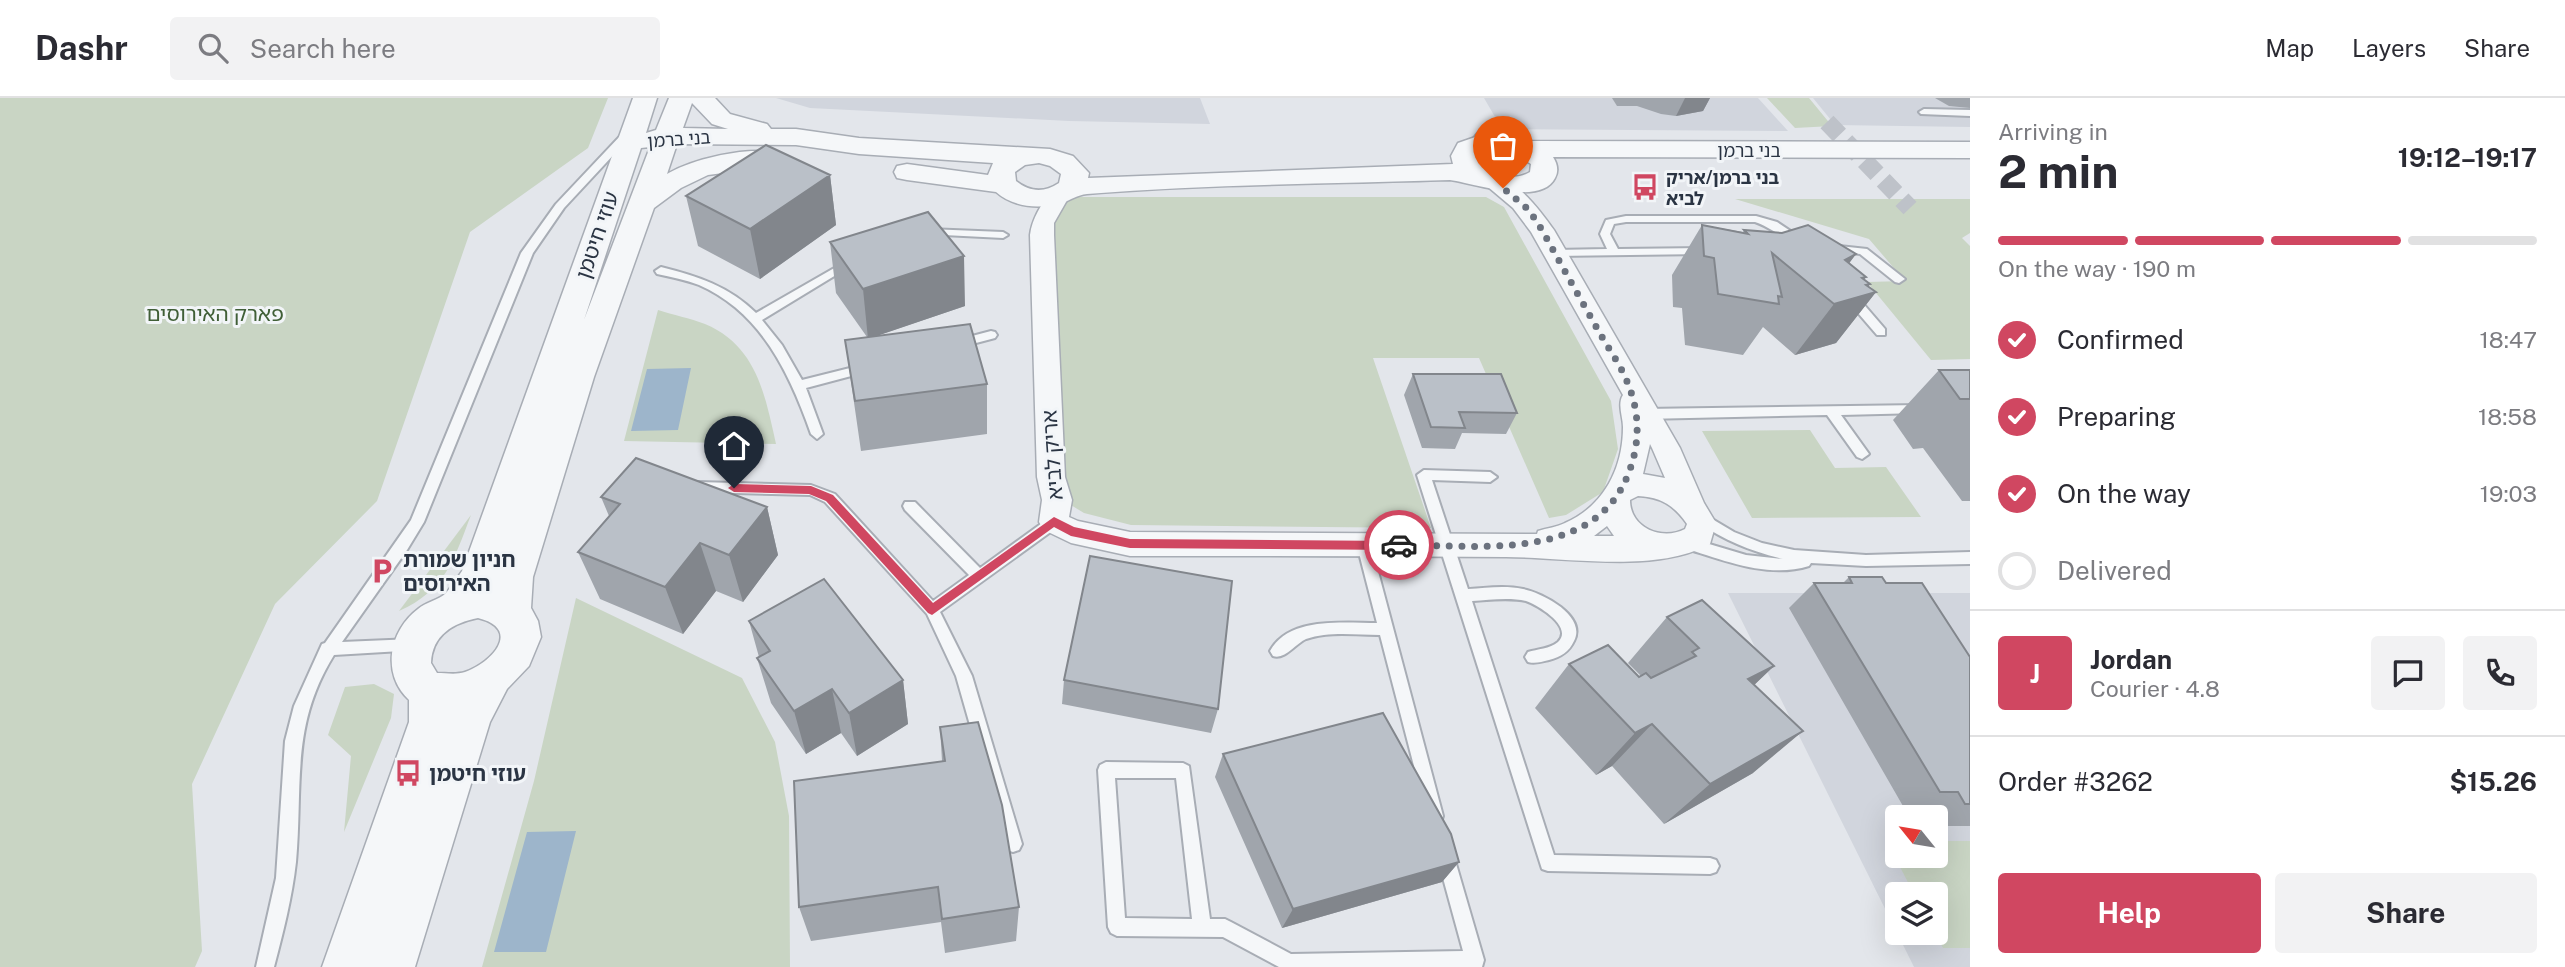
<!DOCTYPE html>
<html lang="en">
<head>
<meta charset="utf-8">
<style>
	body { margin:0; font-family:"Public Sans","Noto Sans Hebrew",sans-serif; background:#f2f2f3; color:#2b2b33; height:100vh; display:flex; flex-direction:column; font-size:26px; white-space:nowrap }
	* { box-sizing:border-box; margin:0 }
	p { font-size:23px; color:#7c7c81 }
	.icon { flex:none; width:38px; height:38px; fill:none; stroke:currentColor; stroke-width:2; stroke-linecap:round; stroke-linejoin:round }
	.map { position:relative; flex:1; overflow:hidden }
	.side { display:flex; flex-direction:column; background:#fff; width:595px }
	.side>* { flex:none }
	.needle { width:46px; rotate:300deg }
	.buttons { position:absolute; left:1885px; top:707px; display:grid; gap:14px }
	.buttons a { display:grid; place-items:center; width:63px; height:63px; border-radius:7px; background:#fff; box-shadow:0 7px 28px #0002; font-size:35px }
	.pin { position:absolute; display:grid; place-items:center; width:60px; height:60px; color:#fff; margin:-72px -30px; border-radius:50% 50% 50% 0; rotate:-45deg; box-shadow:0 0 7px #0007 }
	.pin .icon { rotate:45deg }
	.courier { position:absolute; display:grid; place-items:center; width:70px; height:70px; margin:-35px; border:5px solid #d04761; border-radius:50%; background:#fff; color:#222; box-shadow:0 2px 9px #0007 }
	.overview em { font-style:normal; font-weight:700 }
	.overview div { display:flex; flex-direction:column-reverse }
	.overview { display:flex; align-items:center; justify-content:space-between; height:119px; padding:0 28px }
	h1 { font-size:46px; font-weight:700; line-height:52px }
	.bar { display:grid; grid-template-columns:repeat(4,1fr); gap:10px 7px; align-content:center; height:84px; padding:0 28px }
	.bar i { height:9px; border-radius:5px; background:#e1e1e2 }
	.bar .active { background:#d04761 }
	.bar p { grid-column:span 4 }
	.line { display:flex; align-items:center; gap:18px; padding:0 28px; border-top:2px solid #e1e1e2 }
	.line div { flex:1 }
	.round { display:grid; place-items:center; flex:none; width:74px; height:74px; border-radius:7px; background:#f2f2f3 }
	ol { padding:0 28px; list-style:none }
	li { display:flex; align-items:center; gap:21px; height:77px }
	li p { margin-inline-start:auto }
	li .icon { padding:7px; border-radius:50%; background:#d04761; color:#fff; stroke-width:4 }
	li:last-child { color:#7c7c81 }
	li i { width:38px; height:38px; border:4px solid #e1e1e2; border-radius:50% }
	.cta { display:flex; gap:14px; margin-top:auto; padding:14px 28px }
	.cta a { flex:1; height:80px; border-radius:7px; background:#d04761; color:#fff; font-size:28px; font-weight:700; line-height:80px; text-align:center }
	.cta a+a { background:#f2f2f3; color:#2b2b33 }
	header { display:flex; align-items:center; gap:42px; box-sizing:border-box; height:98px; padding:0 35px; background:#fff; border-bottom:2px solid #e1e1e2 }
	header strong { font-size:33px }
	nav { display:flex; gap:38px; margin-inline-start:auto; font-size:24px }
	.search { width:490px; height:63px; background:#f2f2f3; display:flex; align-items:center; gap:18px; box-sizing:border-box; padding:0 24px; border-radius:7px; color:#7c7c81; font-size:26px }
	main { display:flex; flex:1; min-height:0 }
	.map>svg:first-child { display:block }
	.built { fill:#d1d5dd; fill-rule:evenodd }
	.green { fill:#c9d5c4 }
	.water { fill:#9db5cb }
	.lines { fill:none; stroke-linecap:round; stroke-linejoin:round }
	.pedestrian-tunnel { stroke:#bec2c9; stroke-width:18; stroke-dasharray:18 9; stroke-linecap:butt }
	.service-casing { stroke:#a8adb5; stroke-width:4 }
	.minor-casing { stroke:#a8adb5; stroke-width:3 }
	.tertiary-casing { stroke:#a8adb5; stroke-width:3 }
	.service { fill:#f5f7f9; fill-rule:evenodd }
	.minor { fill:#f5f7f9; fill-rule:evenodd }
	.tertiary { fill:#f5f7f9; fill-rule:evenodd }
	.wall { fill:#a0a5ac }
	.shaded-wall { fill:#82868c }
	.building { fill:#bac0c8; stroke:#82868c; stroke-width:2 }
	.route { fill:#d04761 }
	.done { stroke:#6b727e; stroke-width:7; stroke-dasharray:0 12.6 }
	.labels { text-anchor:middle; dominant-baseline:central; stroke-width:6; stroke-linejoin:round; paint-order:stroke }
	.far-street-label { font-size:18px; fill:#2a3443; stroke:#f2f5f8 }
	.far-poi-label { font-size:18px; font-weight:bold; fill:#2a3443; stroke:#f2f5f8; text-anchor:start }
	.street-label { font-size:21px; fill:#2a3443; stroke:#f2f5f8 }
	.park-label { font-size:21px; fill:#405f37; stroke:#f2f5f8 }
	.poi-label { font-size:21px; font-weight:bold; fill:#2a3443; stroke:#f2f5f8; text-anchor:start }
</style>
</head>
<body>
<header>
<strong>Dashr</strong>
<div class="search"><svg class="icon" aria-label="search" viewBox="0 0 24 24"><circle cx="10" cy="10" r="6"/><path d="M15 15l6 6"/></svg>Search here</div>
<nav><a>Map</a><a>Layers</a><a>Share</a></nav>
</header>
<main>
<div class="map">
<svg width="1970" height="869" viewBox="0 0 1970 869">
	<rect width="100%" height="100%" fill="#e3e6eb"/>
	<path class="built" d="M 776,0 L 1200,0 L 1210,26 L 1069,23 L 810,10 Z
		M 1484,0 L 1758,0 L 1788,33 L 1502,31 Z
		M 1813,0 L 1970,0 L 1970,29 L 1835,27 Z
		M 1728,495 L 1970,495 L 1970,869 L 1914,869 ZM 1897,719 L 1936,719 L 1936,758 L 1897,758 ZM 1897,796 L 1936,796 L 1936,835 L 1897,835 Z"/>
	<path class="green" d="M 0,0 L 608,0 L 588,50 L 470,134 L 377,403 L 275,506 L 192,686 L 202,853 L 195,869 L 0,869 Z
		M 1767,0 L 1809,0 L 1832,28 L 1795,30 Z
		M 1054,99 L 1486,99 L 1504,109 L 1611,303 L 1618,351 L 1603,394 L 1566,417 L 1549,420 L 1479,260 L 1373,260 L 1431,430 L 1131,427 L 1084,415 L 1056,398 Z
		M 1735,101 L 1970,101 L 1970,135 L 1962,140 L 1970,148 L 1970,261 L 1931,262 L 1867,184 L 1905,183 L 1869,141 Z
		M 658,212 C 673,217 690,220 705,226 C 757,248 765,297 776,346 L 624,343 Z
		M 1810,332 L 1835,370 L 1886,369 L 1921,419 L 1752,420 L 1702,333 Z
		M 471,417 C 454,461 446,492 399,513 Z
		M 576,500 L 742,580 L 775,644 L 789,718 L 790,869 L 482,869 L 534,683 Z
		M 374,586 L 394,596 L 391,620 L 344,734 L 351,658 L 328,637 L 345,589 Z
		M 1886,742 L 1897,742 L 1897,758 L 1936,758 L 1936,743 L 1970,743 L 1970,850 L 1943,850 L 1935,835 L 1936,796 L 1914,796 Z"/>
	<path class="water" d="M 691,270 L 678,332 L 631,333 L 647,271 Z
		M 576,733 L 546,854 L 494,854 L 527,734 Z"/>
	<g class="lines">
		<path class="pedestrian-tunnel" d="M 1827,24 L 1910,110"/>
		<defs>
			<path id="service" d="M 1924,11 L 1970,12 L 1970,18 L 1921,16 L 1919,14 Z
				M 1486,30 L 1512,40 L 1513,42 L 1508,45 L 1488,37 L 1480,47 L 1472,47 C 1471,42 1480,31 1486,30 Z
				M 622,36 L 631,38 L 564,110 L 533,155 L 424,424 L 407,452 L 342,544 L 413,541 L 418,542 L 421,547 L 418,552 L 334,557 C 290,628 303,687 296,764 C 292,800 283,835 274,869 L 256,869 L 276,780 L 285,643 L 294,608 L 322,546 L 325,545 L 411,422 L 521,155 L 556,106 Z
				M 1626,118 L 1756,118 L 1777,124 L 1807,144 L 1805,146 C 1791,147 1771,129 1755,124 L 1626,124 L 1614,126 L 1610,136 L 1618,151 L 1705,150 L 1711,153 L 1705,156 L 1555,158 L 1549,155 L 1555,152 L 1607,151 L 1600,136 L 1606,122 Z
				M 928,131 L 1003,134 L 1008,137 L 1003,140 L 924,136 L 924,132 Z
				M 1830,147 L 1867,151 L 1905,181 L 1899,185 L 1895,184 L 1860,156 L 1826,152 L 1824,150 Z
				M 850,161 L 856,164 L 854,166 L 762,222 L 782,247 L 802,282 L 866,266 L 872,270 L 870,273 L 806,290 L 823,336 L 817,341 L 811,336 C 790,276 761,214 699,187 C 686,182 671,179 657,176 L 655,173 L 661,169 C 697,178 729,188 756,215 Z
				M 1850,194 L 1854,195 L 1885,231 L 1885,237 L 1877,237 L 1846,201 L 1844,198 Z
				M 991,233 L 995,234 L 997,237 L 995,240 L 957,250 L 951,246 L 953,243 Z
				M 1921,307 L 1927,311 L 1921,315 L 1841,317 L 1869,356 L 1862,361 L 1857,359 L 1827,317 L 1644,321 L 1638,316 L 1644,311 Z
				M 1424,372 L 1490,374 L 1497,379 L 1490,384 L 1432,382 L 1468,491 C 1486,490 1505,487 1523,491 C 1543,495 1587,518 1574,543 C 1569,554 1561,559 1549,562 C 1541,564 1535,566 1528,564 L 1525,559 L 1528,554 C 1537,551 1550,551 1558,544 C 1574,529 1538,507 1526,503 C 1509,499 1489,502 1472,503 L 1554,757 L 1710,760 L 1716,762 L 1719,768 L 1716,774 L 1710,776 L 1548,773 L 1542,771 L 1417,377 Z
				M 697,384 L 811,387 L 835,396 L 933,503 L 969,477 L 905,412 L 903,408 L 905,404 L 915,404 L 980,470 L 1049,420 L 1059,420 L 1061,424 L 1059,428 L 940,514 L 972,578 L 1022,746 L 1019,752 L 1013,754 L 1007,752 L 1004,746 L 956,578 L 927,516 L 825,404 L 810,397 L 697,394 L 690,389 Z
				M 1702,415 L 1734,434 L 1762,445 L 1794,452 L 1866,457 L 1970,454 L 1970,466 L 1866,468 L 1811,465 L 1809,468 C 1768,481 1723,462 1684,450 L 1682,446 L 1684,442 L 1689,440 L 1746,457 L 1783,461 C 1750,453 1726,443 1697,424 L 1695,420 L 1697,416 Z
				M 1364,441 L 1369,443 L 1371,447 L 1443,718 L 1441,724 L 1435,726 L 1429,724 L 1427,718 L 1380,537 C 1356,537 1329,533 1306,541 C 1295,546 1285,562 1273,558 L 1270,553 C 1289,518 1344,525 1377,525 L 1357,447 L 1359,443 Z
				M 1106,664 L 1183,665 L 1189,668 L 1210,821 L 1225,821 L 1231,824 L 1291,856 L 1463,853 L 1437,758 L 1440,752 L 1446,750 L 1452,752 L 1484,862 L 1482,869 L 1279,869 L 1223,839 L 1117,838 L 1111,835 L 1108,829 L 1098,672 L 1100,667 ZM 1115,680 L 1176,680 L 1192,821 L 1125,820 Z"/>
			<path id="minor" d="M 1492,76 C 1518,83 1539,111 1554,132 L 1680,350 L 1704,405 L 1716,425 L 1710,446 C 1656,476 1567,459 1506,459 C 1381,458 1255,458 1130,458 L 1071,445 L 1044,432 L 1039,424 L 1042,402 L 1037,379 L 1030,137 C 1032,120 1042,106 1051,92 L 1067,92 L 1070,97 L 1054,125 L 1054,137 L 1065,379 L 1072,402 L 1069,419 L 1078,423 L 1130,434 L 1537,436 L 1538,433 C 1547,430 1557,429 1565,425 C 1604,408 1623,370 1623,329 C 1623,319 1617,306 1623,297 L 1531,134 L 1513,110 L 1481,83 L 1484,78 ZM 1650,346 L 1652,350 L 1665,380 L 1643,376 ZM 1638,398 C 1660,399 1674,407 1687,426 L 1685,431 C 1662,443 1630,430 1630,402 ZM 1607,428 L 1614,438 L 1594,438 Z"/>
			<path id="tertiary" d="M 633,0 L 657,0 L 646,35 L 656,32 L 669,0 L 715,0 L 730,16 L 767,26 L 771,31 L 796,31 L 859,40 L 1050,51 L 1073,58 L 1089,75 L 1088,80 L 1453,66 L 1451,58 L 1458,45 L 1487,35 L 1531,43 L 1970,44 L 1970,60 L 1553,59 C 1557,65 1559,73 1555,80 C 1541,109 1473,85 1450,82 C 1329,86 1207,86 1087,96 C 1077,97 1071,102 1062,105 C 1040,111 1014,110 996,94 L 907,82 L 897,80 L 894,74 L 897,68 L 907,66 L 988,77 L 993,65 L 859,56 L 796,47 L 677,46 L 667,76 C 693,61 747,48 776,55 L 780,61 L 776,67 L 767,69 L 708,77 L 681,90 L 654,110 L 594,279 L 533,479 L 531,510 L 538,523 L 541,539 L 529,568 L 507,591 L 490,624 L 415,869 L 322,869 L 409,624 L 409,602 C 381,576 389,533 418,511 C 426,504 439,502 446,495 C 452,488 457,480 462,473 ZM 692,5 L 712,26 L 728,31 L 683,30 ZM 650,49 L 584,222 L 641,50 ZM 1487,51 L 1509,53 L 1531,66 L 1530,74 C 1512,85 1491,75 1477,61 L 1478,55 ZM 1039,65 L 1050,68 L 1061,76 L 1059,85 C 1044,95 1030,94 1016,83 L 1015,74 L 1025,67 ZM 478,520 C 522,531 493,564 465,574 C 456,577 446,575 437,575 L 431,565 C 432,537 453,525 478,520 Z"/>
		</defs>
		<use href="#service" class="service-casing"/>
		<use href="#minor" class="minor-casing"/>
		<use href="#tertiary" class="tertiary-casing"/>
		<use href="#service" class="service"/>
		<use href="#minor" class="minor"/>
		<use href="#tertiary" class="tertiary"/>
	</g>
	<path class="wall" d="M 1612,0 L 1710,0 L 1703,13 L 1676,18 L 1661,16 L 1637,8 L 1617,8 Z
		M 1935,0 L 1970,0 L 1970,10 L 1949,8 Z
		M 830,77 L 836,127 L 760,181 L 698,148 L 686,98 Z
		M 1702,127 L 1743,134 L 1744,132 L 1856,156 L 1849,165 L 1868,189 L 1876,194 L 1836,245 L 1795,257 L 1763,229 L 1743,257 L 1685,247 L 1682,210 L 1673,209 L 1672,177 Z
		M 830,144 L 965,208 L 876,238 L 987,286 L 987,336 L 861,353 L 845,242 L 867,239 L 836,195 Z
		M 1939,272 L 1970,272 L 1970,403 L 1962,403 L 1923,350 L 1913,351 L 1893,322 Z
		M 1413,276 L 1517,315 L 1506,336 L 1462,335 L 1455,351 L 1422,350 L 1404,297 Z
		M 601,399 L 767,409 L 778,457 L 743,504 L 716,493 L 683,536 L 600,501 L 578,454 L 609,418 Z
		M 1849,479 L 1886,485 L 1970,559 L 1970,728 L 1936,728 L 1936,719 L 1927,719 L 1925,715 L 1907,715 L 1789,510 L 1814,485 L 1843,485 Z
		M 1667,519 L 1774,568 L 1754,587 L 1753,675 L 1664,726 L 1612,668 L 1596,677 L 1535,610 L 1569,566 L 1639,579 L 1641,578 L 1628,565 Z
		M 749,523 L 903,582 L 908,626 L 857,658 L 841,635 L 806,656 L 771,605 L 757,560 L 759,559 Z
		M 1064,582 L 1218,611 L 1211,635 L 1062,606 Z
		M 940,629 L 1019,809 L 1016,843 L 945,855 L 941,824 L 811,843 L 799,809 L 942,663 Z
		M 1223,656 L 1459,764 L 1442,784 L 1282,830 L 1215,679 Z"/>
	<path class="shaded-wall" d="M 1685,0 L 1710,0 L 1703,13 L 1676,18 Z
		M 830,77 L 836,127 L 760,181 L 750,131 Z
		M 1856,156 L 1824,199 L 1845,162 Z
		M 964,158 L 965,208 L 868,241 L 863,191 Z
		M 1866,179 L 1848,202 L 1866,187 L 1870,186 L 1860,199 L 1876,194 L 1836,245 L 1795,257 L 1834,206 L 1862,180 Z
		M 767,409 L 778,457 L 743,504 L 729,457 Z
		M 700,445 L 716,493 L 683,536 L 665,489 Z
		M 1774,568 L 1728,612 L 1748,581 Z
		M 903,582 L 908,626 L 857,658 L 849,615 Z
		M 832,591 L 841,635 L 806,656 L 794,613 Z
		M 1652,626 L 1612,668 L 1596,677 L 1635,635 Z
		M 1803,633 L 1753,675 L 1664,726 L 1710,686 Z
		M 1459,764 L 1442,784 L 1282,830 L 1293,811 Z"/>
	<path class="building" d="M 766,47 L 830,77 L 750,131 L 686,98 Z
		M 928,114 L 964,158 L 863,191 L 830,144 Z
		M 1702,127 L 1748,136 L 1744,132 L 1782,135 L 1808,127 L 1856,156 L 1845,162 L 1866,179 L 1862,180 L 1870,186 L 1866,187 L 1876,194 L 1834,206 L 1772,155 L 1782,199 L 1778,198 L 1779,206 L 1718,196 L 1714,160 L 1704,158 Z
		M 970,226 L 987,286 L 855,303 L 845,242 Z
		M 1939,272 L 1970,272 L 1970,301 L 1960,301 Z
		M 1413,276 L 1501,276 L 1517,315 L 1459,314 L 1465,330 L 1431,329 Z
		M 636,360 L 767,409 L 729,457 L 700,445 L 665,489 L 578,454 L 620,406 L 601,399 Z
		M 1090,458 L 1232,483 L 1218,611 L 1064,582 Z
		M 1849,479 L 1882,479 L 1886,485 L 1922,485 L 1970,559 L 1970,706 L 1965,706 L 1958,694 L 1940,694 L 1814,485 L 1852,485 Z
		M 824,481 L 903,582 L 849,615 L 832,591 L 794,613 L 757,560 L 770,553 L 749,523 Z
		M 1702,502 L 1774,568 L 1748,581 L 1803,633 L 1710,686 L 1652,626 L 1635,635 L 1569,566 L 1608,547 L 1639,579 L 1646,575 L 1651,580 L 1696,558 L 1692,554 L 1699,550 L 1667,519 Z
		M 1383,615 L 1451,736 L 1459,764 L 1293,811 L 1223,656 Z
		M 978,624 L 1002,707 L 1019,809 L 942,821 L 938,789 L 799,809 L 794,683 L 945,663 L 940,629 Z"/>
	<path class="route" d="M 734,386 L 811,388 L 833,397 L 933,505 L 1054,419 L 1074,429 L 1130,441 L 1399,443 L 1405,447 L 1399,452 L 1130,450 L 1071,438 L 1054,429 L 932,517 L 928,515 L 826,403 L 809,396 L 734,394 L 728,390 Z"/>
	<g class="lines">
		<path class="done" d="M 1399,447 C 1478,447 1596,465 1629,374 C 1640,345 1640,315 1628,286 C 1622,270 1611,254 1602,239 C 1582,204 1562,168 1542,132 L 1529,112 L 1503,90"/>
	</g>
	<defs>
		<symbol id="bus-bare" viewBox="-9 -9 18 18"><path d="M-5-6H5V4H4V6H2V4H-2V6H-4V4H-5ZM-3.5-4V0h7V-4ZM-3.5 1.2v1.5H-2V1.2ZM2 1.2v1.5H3.5V1.2Z" fill="#d04761" stroke="#f2f5f8" stroke-width="2.5" paint-order="stroke"/></symbol>
		<symbol id="parking-bare" viewBox="-9 -9 18 18"><path d="M-3.5-5.5H1a3.5 3.5 0 0 1 0 7H-1V5.5H-3.5ZM-1-3.4V-.6H.8a1.4 1.4 0 0 0 0-2.8Z" fill="#d04761" stroke="#f2f5f8" stroke-width="2.5" paint-order="stroke"/></symbol>
	</defs>
	<g fill-rule="evenodd">
		<use href="#bus-bare" x="1626" y="70" width="38" height="38"/>
		<use href="#parking-bare" x="363" y="454" width="38" height="38"/>
		<use href="#bus-bare" x="389" y="656" width="38" height="38"/>
	</g>
	<g class="labels">
		<g class="far-street-label">
			<text transform="translate(679 41) rotate(-4)">בני ברמן</text>
			<text x="1749" y="52">בני ברמן</text>
		</g>
		<g class="far-poi-label">
			<text x="1666" y="79">בני ברמן/אריק<tspan x="1666" dy="21">לביא</tspan></text>
		</g>
		<g class="street-label">
			<text transform="translate(597 137) rotate(-71)">עוזי חיטמן</text>
			<text transform="translate(1052 357) rotate(-94)">אריק לביא</text>
		</g>
		<g class="park-label">
			<text x="215" y="215">פארק האירוסים</text>
		</g>
		<g class="poi-label">
			<text x="403" y="461">חניון שמורת<tspan x="403" dy="24">האירוסים</tspan></text>
			<text x="429" y="675">עוזי חיטמן</text>
		</g>
	</g>
</svg>
<div class="buttons">
<a><svg class="needle" viewBox="-14 -14 28 28"><path d="M0-13l5 13h-10z" fill="#e53935"/><path d="M0 13l5-13h-10z" fill="#7c7c81"/></svg></a>
<a><svg class="icon" aria-label="layers" viewBox="0 0 24 24"><path d="M12 4l9 5-9 5-9-5zM3 14l9 5 9-5"/></svg></a>
</div>
<div class="pin" style="left:1503px;top:90px;background:#ea580c"><svg class="icon" aria-label="bag" viewBox="0 0 24 24"><path d="M5 8h14l-1 12H6zM9 8a3 3 0 0 1 6 0"/></svg></div>
<div class="pin" style="left:734px;top:390px;background:#1f2937"><svg class="icon" aria-label="home" viewBox="0 0 24 24"><path d="M3 11l9-7 9 7M6 9v11h12V9"/></svg></div>
<div class="courier" style="left:1399px;top:447px"><svg class="icon" aria-label="car" viewBox="0 0 24 24"><path d="M5 17H2v-5l4-1 3-4h7l3 4 3 1v5h-3M9 17h6M6 11h13"/><circle cx="7" cy="17" r="2"/><circle cx="17" cy="17" r="2"/></svg></div>
</div>
<section class="side">
<div class="overview"><div><h1>2 min</h1><p>Arriving in</p></div><em>19:12–19:17</em></div>
<div class="bar"><i class="active"></i><i class="active"></i><i class="active"></i><i></i><p>On the way · 190 m</p></div>
<ol>
<li><svg class="icon" aria-label="check" viewBox="0 0 24 24"><path d="M5 12l5 5 9-10"/></svg>Confirmed<p>18:47</p></li>
<li><svg class="icon" aria-label="check" viewBox="0 0 24 24"><path d="M5 12l5 5 9-10"/></svg>Preparing<p>18:58</p></li>
<li><svg class="icon" aria-label="check" viewBox="0 0 24 24"><path d="M5 12l5 5 9-10"/></svg>On the way<p>19:03</p></li>
<li><i></i>Delivered</li>
</ol>
<div class="line" style="height:126px"><b class="round" style="background:#d04761;color:#fff">J</b><div><b>Jordan</b><p>Courier · 4.8</p></div><a class="round"><svg class="icon" aria-label="chat" viewBox="0 0 24 24"><path d="M4 5h16v11H9l-5 4z"/></svg></a><a class="round"><svg class="icon" aria-label="phone" viewBox="0 0 24 24"><path d="M5 4h4l2 5-3 2q2 4 5 5l2-3 5 2v4C11 20 4 13 5 4z"/></svg></a></div>
<div class="line" style="height:91px"><div>Order #3262</div><b>$15.26</b></div>
<div class="cta"><a>Help</a><a>Share</a></div>
</section>
</main>
</body>
</html>
